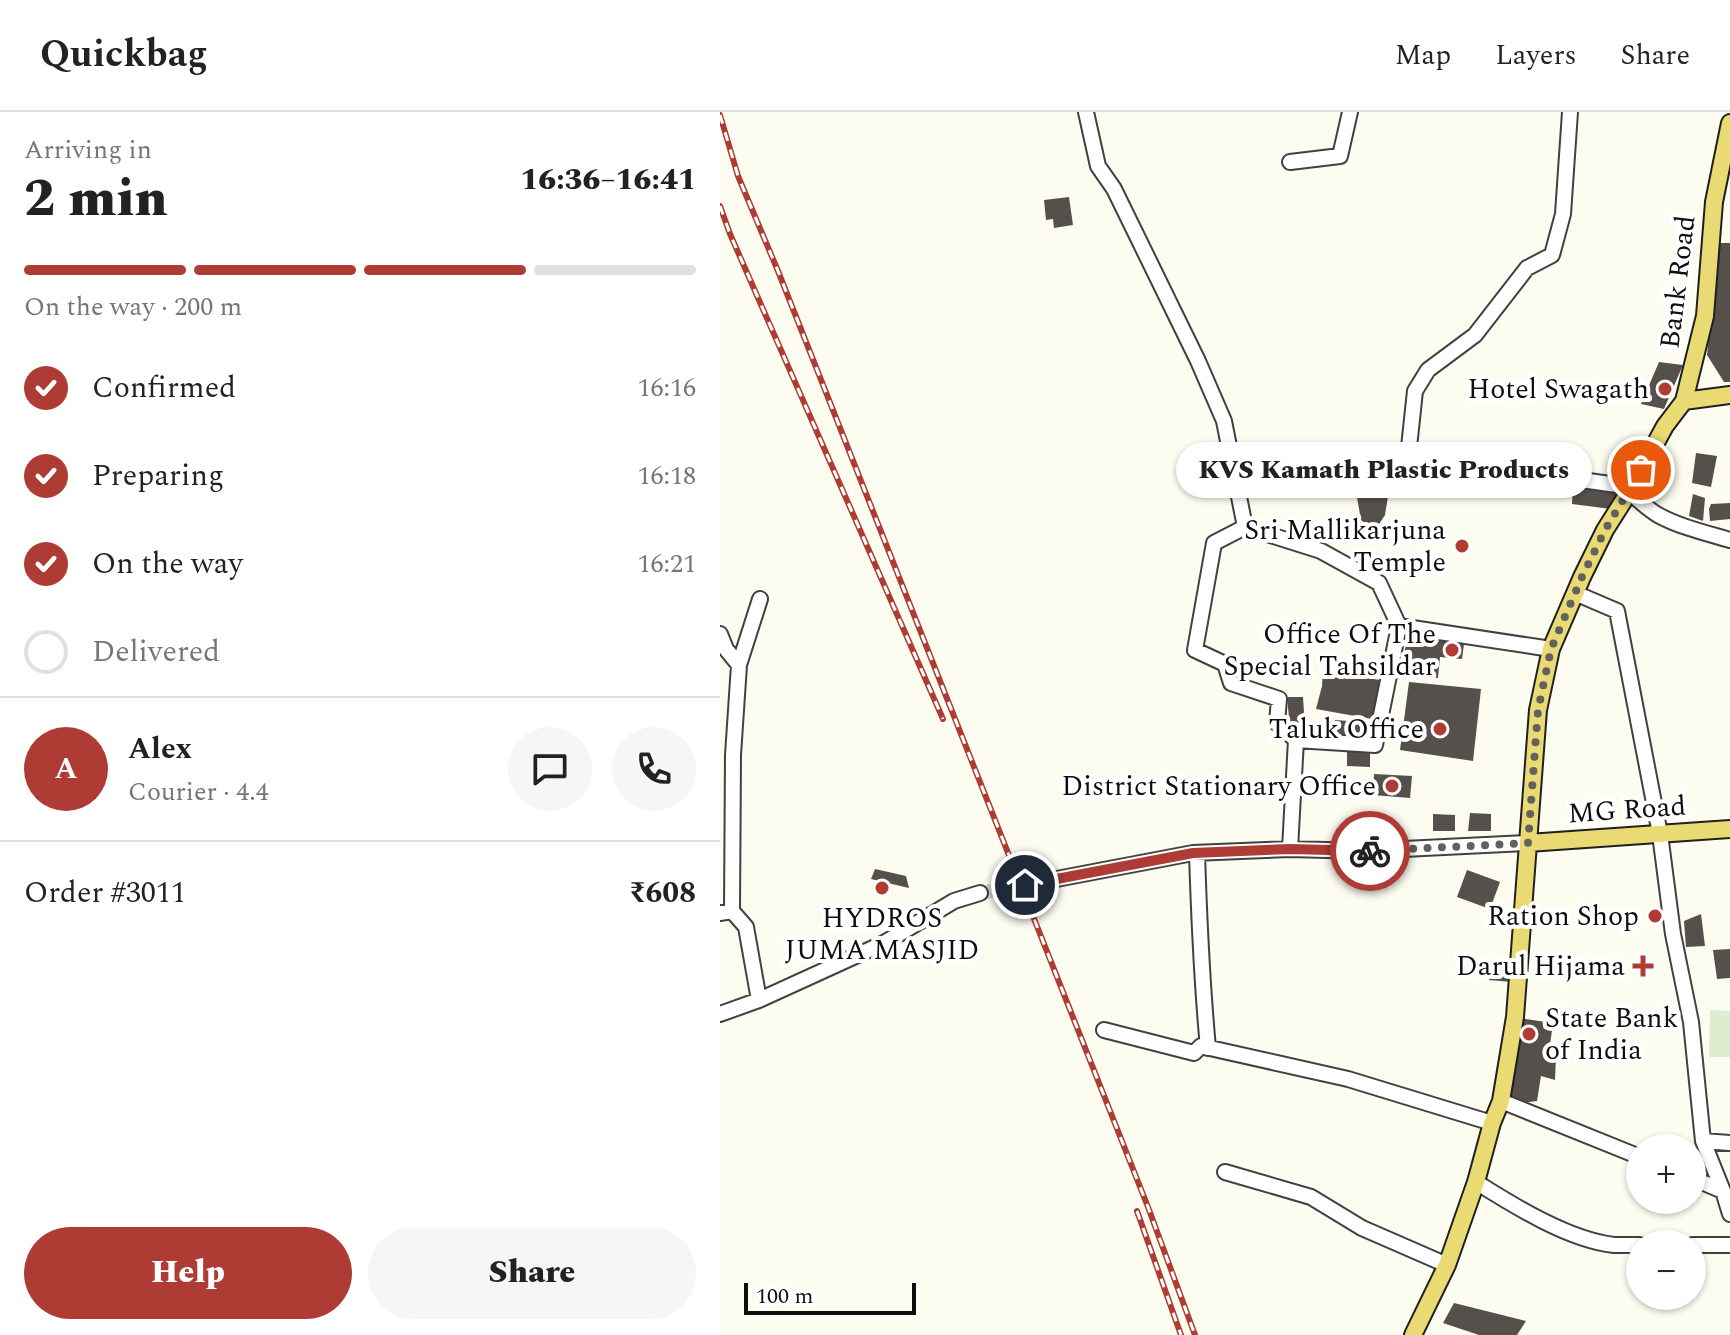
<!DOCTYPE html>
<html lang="en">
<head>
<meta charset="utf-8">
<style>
	body { margin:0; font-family:Spectral,serif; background:#f6f6f6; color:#222; height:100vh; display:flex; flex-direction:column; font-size:30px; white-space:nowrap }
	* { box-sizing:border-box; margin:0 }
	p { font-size:26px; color:#767676 }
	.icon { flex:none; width:44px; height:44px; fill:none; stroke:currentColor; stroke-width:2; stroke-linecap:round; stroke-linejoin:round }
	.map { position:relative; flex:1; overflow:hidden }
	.details { display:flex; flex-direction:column; background:#fff; width:720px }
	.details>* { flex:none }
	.controls { position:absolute; left:906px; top:1022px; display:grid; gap:16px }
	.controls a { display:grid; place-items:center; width:80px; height:80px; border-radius:50%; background:#fff; box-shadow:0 2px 6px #0004; font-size:40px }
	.scale { position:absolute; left:24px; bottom:20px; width:172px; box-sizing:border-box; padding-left:8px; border:4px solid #0e0e0e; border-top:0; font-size:22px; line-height:28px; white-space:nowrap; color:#0e0e0e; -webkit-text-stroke:6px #fff; paint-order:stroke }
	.pin { position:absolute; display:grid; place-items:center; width:68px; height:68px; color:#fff; margin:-34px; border:4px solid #fff; border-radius:50%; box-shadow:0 2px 8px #0007 }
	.courier { position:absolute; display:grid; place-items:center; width:80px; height:80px; margin:-40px; border:6px solid #ae3c35; border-radius:50%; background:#fff; color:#222; box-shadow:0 2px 10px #0007 }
	.bubble { position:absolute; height:56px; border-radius:28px; background:#fff; box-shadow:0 2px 6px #0004; font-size:26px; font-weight:800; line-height:56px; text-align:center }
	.overview em { font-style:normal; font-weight:800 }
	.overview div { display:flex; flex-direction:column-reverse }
	.overview { display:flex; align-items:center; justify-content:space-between; height:136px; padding:0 24px }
	h1 { font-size:52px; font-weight:800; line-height:60px }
	.bar { display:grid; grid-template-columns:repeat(4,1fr); gap:12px 8px; align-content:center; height:96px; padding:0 24px }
	.bar i { height:10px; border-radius:6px; background:#e0e0e0 }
	.bar .selected { background:#ae3c35 }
	.bar p { grid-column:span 4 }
	.line { display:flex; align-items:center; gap:20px; padding:0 24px; border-top:2px solid #e0e0e0 }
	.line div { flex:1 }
	.round { display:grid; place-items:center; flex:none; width:84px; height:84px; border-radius:42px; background:#f6f6f6 }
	ol { padding:0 24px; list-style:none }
	li { display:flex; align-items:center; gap:24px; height:88px }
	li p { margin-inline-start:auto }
	li .icon { padding:8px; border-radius:50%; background:#ae3c35; color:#fff; stroke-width:4 }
	li:last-child { color:#767676 }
	li i { width:44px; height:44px; border:4px solid #e0e0e0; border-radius:50% }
	.action { display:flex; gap:16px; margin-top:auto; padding:16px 24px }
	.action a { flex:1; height:92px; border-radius:48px; background:#ae3c35; color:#fff; font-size:32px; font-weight:800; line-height:92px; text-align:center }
	.action a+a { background:#f6f6f6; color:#222 }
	header { display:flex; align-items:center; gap:48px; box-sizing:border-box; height:112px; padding:0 40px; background:#fff; border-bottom:2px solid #e0e0e0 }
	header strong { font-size:38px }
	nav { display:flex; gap:44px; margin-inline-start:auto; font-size:28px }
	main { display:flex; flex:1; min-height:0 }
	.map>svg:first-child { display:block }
	.pitch { fill:#deedce }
	.building { fill:#55504b }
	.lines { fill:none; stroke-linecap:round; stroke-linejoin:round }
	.minor-tunnel { stroke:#d9d8ce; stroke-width:14; stroke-dasharray:14 7; stroke-linecap:butt }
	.minor-casing { stroke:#414141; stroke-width:18 }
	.major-casing { stroke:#1f1f1f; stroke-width:20 }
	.minor { stroke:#fff; stroke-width:14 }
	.major { stroke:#e9da74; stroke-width:16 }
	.rail-casing { stroke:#ae3c35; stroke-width:6 }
	.rail { stroke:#fff; stroke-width:3; stroke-dasharray:9; stroke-linecap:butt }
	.done { stroke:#62615d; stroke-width:8; stroke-dasharray:0 14.4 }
	.route { stroke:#ae3c35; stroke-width:10 }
	.poi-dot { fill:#ae3c35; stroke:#fff; stroke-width:3 }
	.labels { text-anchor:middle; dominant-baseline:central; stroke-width:8; stroke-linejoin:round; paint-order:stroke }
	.street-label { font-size:28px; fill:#0e0e0e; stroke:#fff }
	.poi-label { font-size:28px; fill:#0e0e0e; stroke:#fff; text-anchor:end }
</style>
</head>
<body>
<header>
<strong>Quickbag</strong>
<nav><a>Map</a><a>Layers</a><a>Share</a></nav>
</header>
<main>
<section class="details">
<div class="overview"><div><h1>2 min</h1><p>Arriving in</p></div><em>16:36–16:41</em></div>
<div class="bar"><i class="selected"></i><i class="selected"></i><i class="selected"></i><i></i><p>On the way · 200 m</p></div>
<ol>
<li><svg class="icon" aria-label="check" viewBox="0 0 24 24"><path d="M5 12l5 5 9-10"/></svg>Confirmed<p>16:16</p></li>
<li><svg class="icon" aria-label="check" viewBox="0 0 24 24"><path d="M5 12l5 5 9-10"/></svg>Preparing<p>16:18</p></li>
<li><svg class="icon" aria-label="check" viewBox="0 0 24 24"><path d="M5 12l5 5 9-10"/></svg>On the way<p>16:21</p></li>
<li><i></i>Delivered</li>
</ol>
<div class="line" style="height:144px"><b class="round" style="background:#ae3c35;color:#fff">A</b><div><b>Alex</b><p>Courier · 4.4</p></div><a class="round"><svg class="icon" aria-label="chat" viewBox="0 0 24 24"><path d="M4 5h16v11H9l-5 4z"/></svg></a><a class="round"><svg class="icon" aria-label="phone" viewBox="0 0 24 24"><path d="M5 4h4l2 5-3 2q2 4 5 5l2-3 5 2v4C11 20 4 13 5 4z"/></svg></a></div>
<div class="line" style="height:104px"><div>Order #3011</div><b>₹608</b></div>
<div class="action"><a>Help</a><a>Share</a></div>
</section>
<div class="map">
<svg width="1010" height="1223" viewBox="0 0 1010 1223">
	<rect width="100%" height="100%" fill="#fdfcf0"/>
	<path class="pitch" d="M 990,898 L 1010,899 L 1010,945 L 989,945 Z"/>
	<path class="building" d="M 349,85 L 353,113 L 334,116 L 333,107 L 326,108 L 324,88 Z
		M 998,131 L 1010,131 L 1010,270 L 1004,270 L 987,243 Z
		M 939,250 L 963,253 L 944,297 L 921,292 Z
		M 976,341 L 997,344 L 991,375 L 972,371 Z
		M 671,344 L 679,360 L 678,378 L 668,384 L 665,403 L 654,420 L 641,408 L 635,374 L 641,345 Z
		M 853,371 L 898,378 L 891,397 L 852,392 Z
		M 973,382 L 985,386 L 983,409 L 969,404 Z
		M 1010,391 L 1010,407 L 990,409 L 989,397 L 991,392 Z
		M 687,523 L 744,532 L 742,547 L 720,545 L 718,566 L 682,561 Z
		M 603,559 L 660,568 L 662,581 L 657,608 L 596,597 L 602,574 Z
		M 689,570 L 761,577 L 753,649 L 680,638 Z
		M 567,585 L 583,585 L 585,616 L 570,616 Z
		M 615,608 L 655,611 L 652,627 L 615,625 Z
		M 627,638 L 650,639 L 650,655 L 627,654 Z
		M 654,662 L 692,664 L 690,686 L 653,683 Z
		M 750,701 L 771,702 L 771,719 L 748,719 Z
		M 713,702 L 735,703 L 735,719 L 713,719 Z
		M 155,757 L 186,764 L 189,776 L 151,767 Z
		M 747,758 L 780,770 L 770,797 L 737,785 Z
		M 981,802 L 985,834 L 966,835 L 964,809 Z
		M 1010,837 L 1010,866 L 997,867 L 993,838 Z
		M 769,852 L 793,853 L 792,870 L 769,868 Z
		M 798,906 L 833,911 L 829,940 L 836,944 L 835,968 L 821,964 L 817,989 L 803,991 L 786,987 Z
		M 734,1191 L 806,1209 L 797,1223 L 759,1223 L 723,1211 Z"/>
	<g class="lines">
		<path class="minor-tunnel" d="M 260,781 L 305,773"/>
		<defs>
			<path id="minor" d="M 366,0 L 378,54 L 394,77 L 478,249 L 504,309 L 525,415 L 601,439 L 659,471 L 679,514
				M 850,0 L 843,102 L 832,143 L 807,156 L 755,223 L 708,258 L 695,279 L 687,354 L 695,364 L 833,364 L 897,373 C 912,380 923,394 938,403 C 960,415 986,421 1010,428
				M 570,50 L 620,44 L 630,0
				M 525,415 L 494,431 L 475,538 L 505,552 L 511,571 L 559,587 L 557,611 L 576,628
				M 855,481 L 897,499 L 940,722 L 953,822 L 971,910 L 983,1029 L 1003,1079 L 1010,1102
				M 0,522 L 6,537 L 19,553 L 40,487
				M 570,737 L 576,628 L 655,633 L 679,514 L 831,537
				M 477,741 C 479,806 482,871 488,936
				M 305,773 L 473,741 L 570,737 L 643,739 L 808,731
				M 12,799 L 13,643 L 19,553
				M 0,801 L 12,799 L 26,815 L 39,888
				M 0,902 L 39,888 L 164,831 L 234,789 L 260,781
				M 384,918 L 474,941 L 481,934 L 628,967 L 772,1011
				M 781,989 L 920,1045
				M 983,1029 L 1010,1031
				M 505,1060 L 591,1085 L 642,1116 L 727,1153
				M 972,1066 L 1003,1079
				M 756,1070 C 794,1094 849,1128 894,1133 C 903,1133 912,1133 920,1133
				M 972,1133 L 1010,1133"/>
			<path id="major" d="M 964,289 L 1010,283
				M 808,731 L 1010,717
				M 693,1223 L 727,1153 L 756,1070 L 772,1011 L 781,989 L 795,905 L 818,598 L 831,537 L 862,465 L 885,418 L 909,380 L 945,314 L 964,289 L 985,204 L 994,90 L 1010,11"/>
		</defs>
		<use href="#minor" class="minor-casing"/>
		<use href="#major" class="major-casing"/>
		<use href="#minor" class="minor"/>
		<use href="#major" class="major"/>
		<defs>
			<path id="rail" d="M 0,3 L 18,64 L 58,159 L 428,1095 L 475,1223
				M 0,94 L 10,122 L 223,607
				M 417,1099 L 461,1223"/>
		</defs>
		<use href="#rail" class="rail-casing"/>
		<use href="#rail" class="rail"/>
	</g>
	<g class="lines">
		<path class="done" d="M 650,739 L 808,731 L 818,598 L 831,537 L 862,465 L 885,418 L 921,358"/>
		<path class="route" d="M 305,773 L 473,741 L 570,737 L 650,739"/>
	</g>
	<g class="poi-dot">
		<circle cx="945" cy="277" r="8"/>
		<circle cx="742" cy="434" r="8"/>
		<circle cx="732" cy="538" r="8"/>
		<circle cx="720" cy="617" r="8"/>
		<circle cx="672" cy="674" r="8"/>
		<circle cx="162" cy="776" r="8"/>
		<circle cx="935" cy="804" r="8"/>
		<path d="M919 842h8v8h8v8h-8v8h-8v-8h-8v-8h8z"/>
		<circle cx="809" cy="922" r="8"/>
	</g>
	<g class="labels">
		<g class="street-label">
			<text transform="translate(958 170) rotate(-83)">Bank Road</text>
			<text transform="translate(907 698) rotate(-4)">MG Road</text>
		</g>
		<g class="poi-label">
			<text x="929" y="277">Hotel Swagath</text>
			<text x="726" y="418">Sri Mallikarjuna<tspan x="726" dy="32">Temple</tspan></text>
			<text x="716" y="522">Office Of The<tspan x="716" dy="32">Special Tahsildar</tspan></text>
			<text x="704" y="617">Taluk Office</text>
			<text x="656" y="674">District Stationary Office</text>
			<text x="919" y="804">Ration Shop</text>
			<text x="162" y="806" text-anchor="middle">HYDROS<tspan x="162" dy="32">JUMA MASJID</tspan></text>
			<text x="905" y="854">Darul Hijama</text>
			<text x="825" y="906" text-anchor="start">State Bank<tspan x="825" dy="32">of India</tspan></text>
		</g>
	</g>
</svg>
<div class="controls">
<a>+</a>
<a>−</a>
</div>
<div class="scale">100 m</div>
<div class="pin" style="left:921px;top:358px;background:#ea580c"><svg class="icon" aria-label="bag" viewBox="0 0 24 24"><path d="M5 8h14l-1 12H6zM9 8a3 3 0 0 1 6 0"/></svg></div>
<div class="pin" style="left:305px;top:773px;background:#1f2937"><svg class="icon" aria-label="home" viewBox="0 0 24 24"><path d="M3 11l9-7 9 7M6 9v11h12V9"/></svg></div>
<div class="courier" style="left:650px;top:739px"><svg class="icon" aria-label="bike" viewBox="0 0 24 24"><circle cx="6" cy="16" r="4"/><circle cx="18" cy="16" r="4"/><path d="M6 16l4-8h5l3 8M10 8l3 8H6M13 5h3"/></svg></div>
<div class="bubble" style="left:456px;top:330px;width:416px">KVS Kamath Plastic Products</div>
</div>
</main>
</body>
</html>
